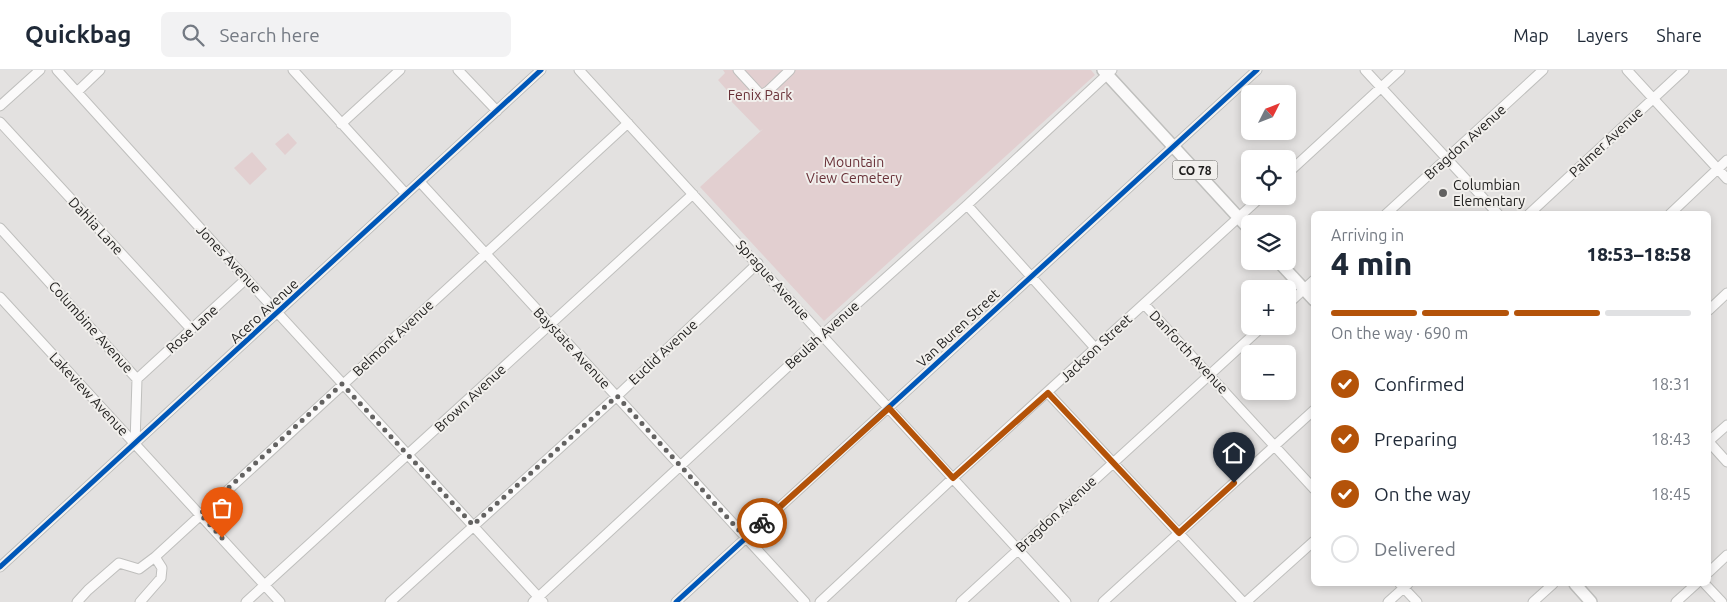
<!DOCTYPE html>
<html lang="en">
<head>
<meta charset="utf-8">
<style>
	body { margin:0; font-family:Ubuntu,sans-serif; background:#f2f2f3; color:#1f2937; height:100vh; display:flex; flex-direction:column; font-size:19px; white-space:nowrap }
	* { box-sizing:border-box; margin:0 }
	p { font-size:16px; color:#747a83 }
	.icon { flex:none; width:28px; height:28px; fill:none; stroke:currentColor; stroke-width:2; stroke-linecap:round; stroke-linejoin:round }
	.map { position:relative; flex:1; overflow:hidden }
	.sheet { position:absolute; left:1311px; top:141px; width:400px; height:375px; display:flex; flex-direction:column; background:#fff; border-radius:8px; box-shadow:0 2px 8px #0003 }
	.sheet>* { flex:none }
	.needle { width:32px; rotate:48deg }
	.controls { position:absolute; left:1241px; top:15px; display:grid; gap:10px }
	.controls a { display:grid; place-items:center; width:55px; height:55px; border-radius:8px; background:#fff; box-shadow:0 2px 8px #0003; font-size:25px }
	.pin { position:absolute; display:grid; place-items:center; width:42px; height:42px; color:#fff; margin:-51px -21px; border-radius:50% 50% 50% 0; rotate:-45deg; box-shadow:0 0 5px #0007 }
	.pin .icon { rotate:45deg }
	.courier { position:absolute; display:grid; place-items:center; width:50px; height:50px; margin:-25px; border:4px solid #b45309; border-radius:50%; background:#fff; color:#222; box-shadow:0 1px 6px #0007 }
	.headline em { font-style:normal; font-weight:800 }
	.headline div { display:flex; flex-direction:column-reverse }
	.headline { display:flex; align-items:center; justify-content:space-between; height:85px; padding:0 20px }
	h1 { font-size:32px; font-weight:800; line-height:38px }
	.bar { display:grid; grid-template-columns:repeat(4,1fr); gap:8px 5px; align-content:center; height:60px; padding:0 20px }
	.bar i { height:6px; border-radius:4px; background:#e0e1e3 }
	.bar .on { background:#b45309 }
	.bar p { grid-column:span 4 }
	ol { padding:0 20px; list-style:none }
	li { display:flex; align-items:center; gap:15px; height:55px }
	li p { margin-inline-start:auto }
	li .icon { padding:5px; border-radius:50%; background:#b45309; color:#fff; stroke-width:4 }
	li:last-child { color:#747a83 }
	li i { width:28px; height:28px; border:2px solid #e0e1e3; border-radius:50% }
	header { display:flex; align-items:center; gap:30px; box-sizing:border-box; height:70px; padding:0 25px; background:#fff; border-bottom:1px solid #e0e1e3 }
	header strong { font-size:24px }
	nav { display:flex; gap:28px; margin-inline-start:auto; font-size:18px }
	.search { width:350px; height:45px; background:#f2f2f3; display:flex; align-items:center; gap:12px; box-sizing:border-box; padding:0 18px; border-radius:8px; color:#747a83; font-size:19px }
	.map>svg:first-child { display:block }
	.green { fill:#e2cfd0 }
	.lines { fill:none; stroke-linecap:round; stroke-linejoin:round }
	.minor-casing { stroke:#bfbfbd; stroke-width:11 }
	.major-casing { stroke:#bfbfbd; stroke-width:14 }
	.minor { stroke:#fbfafa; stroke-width:9 }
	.major { stroke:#fbfafa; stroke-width:11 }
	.cycleway-casing { stroke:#f1efec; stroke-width:8 }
	.cycleway { stroke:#0057b8; stroke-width:5 }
	.done { stroke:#636261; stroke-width:5; stroke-dasharray:0 9 }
	.route { stroke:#b45309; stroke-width:6 }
	.poi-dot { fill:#636261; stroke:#f1efec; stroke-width:2 }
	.labels { text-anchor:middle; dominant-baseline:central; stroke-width:4; stroke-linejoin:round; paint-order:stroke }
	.shield { fill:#f1efec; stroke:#5d5c5a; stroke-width:1 }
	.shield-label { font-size:12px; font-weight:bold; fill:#1e1d1c }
	.park-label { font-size:14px; fill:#693138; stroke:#f1efec }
	.street-label { font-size:14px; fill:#1e1d1c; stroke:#f1efec }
	.poi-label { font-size:14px; fill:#1e1d1c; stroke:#f1efec; text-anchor:start }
</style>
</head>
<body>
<header>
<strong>Quickbag</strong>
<div class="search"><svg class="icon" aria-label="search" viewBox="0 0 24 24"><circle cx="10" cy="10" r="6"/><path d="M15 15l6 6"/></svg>Search here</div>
<nav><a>Map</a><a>Layers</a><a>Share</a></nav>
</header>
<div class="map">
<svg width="1727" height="532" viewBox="0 0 1727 532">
	<rect width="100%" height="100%" fill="#e3e1e0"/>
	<path class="green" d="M 723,0 L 1091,0 L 1095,5 L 824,251 L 700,117 L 763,59 L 760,61 L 729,29 L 732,26 L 718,10 L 725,3 Z
		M 288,63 L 297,73 L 285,85 L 275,74 Z
		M 252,82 L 267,99 L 250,115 L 234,98 Z"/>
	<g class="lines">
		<defs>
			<path id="minor" d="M 57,0 L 220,180 L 543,532
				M 293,0 L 406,124
				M 458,0 L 497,41
				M 579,0 L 1066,532
				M 738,0 L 761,25 L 768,21 L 790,0
				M 1365,0 L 1498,144
				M 1627,0 L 1727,109
				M 77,22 L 100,0
				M 0,36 L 40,0
				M 0,52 L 191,259
				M 341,54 L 400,0
				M 1288,103 L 1400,0
				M 420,112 L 805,532
				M 967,135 L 1096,279
				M 1386,144 L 1543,0
				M 1529,144 L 1684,0
				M 1670,144 L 1727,90
				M 0,158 L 137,309 L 135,374
				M 0,227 L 280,532
				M 1144,234 L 1314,419
				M 1288,234 L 1314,210
				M 1709,240 L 1727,223
				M 137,309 L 246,209
				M 1048,323 L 1243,532
				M 1709,371 L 1727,355
				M 1709,372 L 1727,392
				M 0,497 L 541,0
				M 1709,502 L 1727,485
				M 1400,514 L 1417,532
				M 1705,514 L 1722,532
				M 77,532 L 88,520 L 119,493 L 139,499 L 155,487
				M 140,532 L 161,508 L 162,498 L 155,487 L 628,53
				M 246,532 L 693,124
				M 390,532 L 617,326 L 758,193
				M 533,532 L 822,265 L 967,135 L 1112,0
				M 676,532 L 1257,0
				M 820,532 L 953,408 L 1262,126
				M 961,532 L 1263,256
				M 1103,532 L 1314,340
				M 1246,532 L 1314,471
				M 1388,532 L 1408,514
				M 1533,532 L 1553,514
				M 1676,532 L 1696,514"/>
			<path id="major" d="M 1103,0 L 1250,160
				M 1278,191 L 1314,230
				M 1575,514 L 1591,532"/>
		</defs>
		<use href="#minor" class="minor-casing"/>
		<use href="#major" class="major-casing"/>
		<use href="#minor" class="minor"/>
		<use href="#major" class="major"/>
		<defs>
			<path id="cycleway" d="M 0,497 L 541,0
				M 676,532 L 1257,0"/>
		</defs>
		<use href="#cycleway" class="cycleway-casing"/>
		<use href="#cycleway" class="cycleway"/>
	</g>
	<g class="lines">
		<path class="done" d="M 222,468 L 200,444 L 342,314 L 473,455 L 617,326 L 746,468 L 762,453"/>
		<path class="route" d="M 762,453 L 889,338 L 953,408 L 1048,323 L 1179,463 L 1234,413"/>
	</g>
	<circle class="poi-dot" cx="1443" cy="123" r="5"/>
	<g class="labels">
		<rect class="shield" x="1172.5" y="90.5" width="45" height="19" rx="4"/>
		<g class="shield-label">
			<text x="1195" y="100">CO 78</text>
		</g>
		<g class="park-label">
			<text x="760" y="25">Fenix Park</text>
			<text x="854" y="92">Mountain<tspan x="854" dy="16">View Cemetery</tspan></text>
		</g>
		<g class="street-label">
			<text transform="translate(1465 72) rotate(-42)">Bragdon Avenue</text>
			<text transform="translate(1606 72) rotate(-43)">Palmer Avenue</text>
			<text transform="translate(96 156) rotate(47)">Dahlia Lane</text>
			<text transform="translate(229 189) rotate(47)">Jones Avenue</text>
			<text transform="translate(773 210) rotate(48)">Sprague Avenue</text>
			<text transform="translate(264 241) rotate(-43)">Acero Avenue</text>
			<text transform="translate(91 257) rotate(48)">Columbine Avenue</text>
			<text transform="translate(958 258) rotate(-43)">Van Buren Street</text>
			<text transform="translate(192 259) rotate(-42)">Rose Lane</text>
			<text transform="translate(822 265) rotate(-42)">Beulah Avenue</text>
			<text transform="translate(393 268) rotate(-43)">Belmont Avenue</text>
			<text transform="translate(572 278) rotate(47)">Baystate Avenue</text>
			<text transform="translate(1096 278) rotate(-43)">Jackson Street</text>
			<text transform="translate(663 282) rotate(-43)">Euclid Avenue</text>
			<text transform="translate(1189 282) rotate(47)">Danforth Avenue</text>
			<text transform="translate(89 324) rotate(47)">Lakeview Avenue</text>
			<text transform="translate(470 328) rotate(-43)">Brown Avenue</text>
			<text transform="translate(1056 444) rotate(-43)">Bragdon Avenue</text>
		</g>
		<g class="poi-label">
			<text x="1453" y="115">Columbian<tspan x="1453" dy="16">Elementary</tspan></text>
		</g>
	</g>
</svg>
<div class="controls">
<a><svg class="needle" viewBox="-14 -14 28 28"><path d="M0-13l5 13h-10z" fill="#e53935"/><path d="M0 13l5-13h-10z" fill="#747a83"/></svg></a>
<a><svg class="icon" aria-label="locate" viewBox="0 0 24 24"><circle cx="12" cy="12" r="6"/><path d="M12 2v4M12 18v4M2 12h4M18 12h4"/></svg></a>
<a><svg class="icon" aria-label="layers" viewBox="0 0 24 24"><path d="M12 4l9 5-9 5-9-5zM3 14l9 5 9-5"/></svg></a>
<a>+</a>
<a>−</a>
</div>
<div class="pin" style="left:222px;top:468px;background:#ea580c"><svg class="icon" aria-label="bag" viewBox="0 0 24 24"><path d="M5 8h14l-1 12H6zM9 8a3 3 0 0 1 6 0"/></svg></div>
<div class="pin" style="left:1234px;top:413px;background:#1f2937"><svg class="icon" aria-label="home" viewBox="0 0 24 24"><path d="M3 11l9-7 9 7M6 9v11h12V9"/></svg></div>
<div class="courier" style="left:762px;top:453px"><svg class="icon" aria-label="bike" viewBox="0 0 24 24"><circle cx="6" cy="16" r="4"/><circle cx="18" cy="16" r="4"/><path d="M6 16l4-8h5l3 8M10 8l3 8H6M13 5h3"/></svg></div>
<section class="sheet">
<div class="headline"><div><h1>4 min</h1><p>Arriving in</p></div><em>18:53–18:58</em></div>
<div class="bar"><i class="on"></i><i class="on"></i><i class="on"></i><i></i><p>On the way · 690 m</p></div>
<ol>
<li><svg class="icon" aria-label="check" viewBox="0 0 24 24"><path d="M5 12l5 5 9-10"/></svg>Confirmed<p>18:31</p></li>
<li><svg class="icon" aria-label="check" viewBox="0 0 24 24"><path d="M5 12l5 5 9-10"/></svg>Preparing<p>18:43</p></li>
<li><svg class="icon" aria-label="check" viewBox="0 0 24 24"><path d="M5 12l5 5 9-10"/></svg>On the way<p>18:45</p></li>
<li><i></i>Delivered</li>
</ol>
</section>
</div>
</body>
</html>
